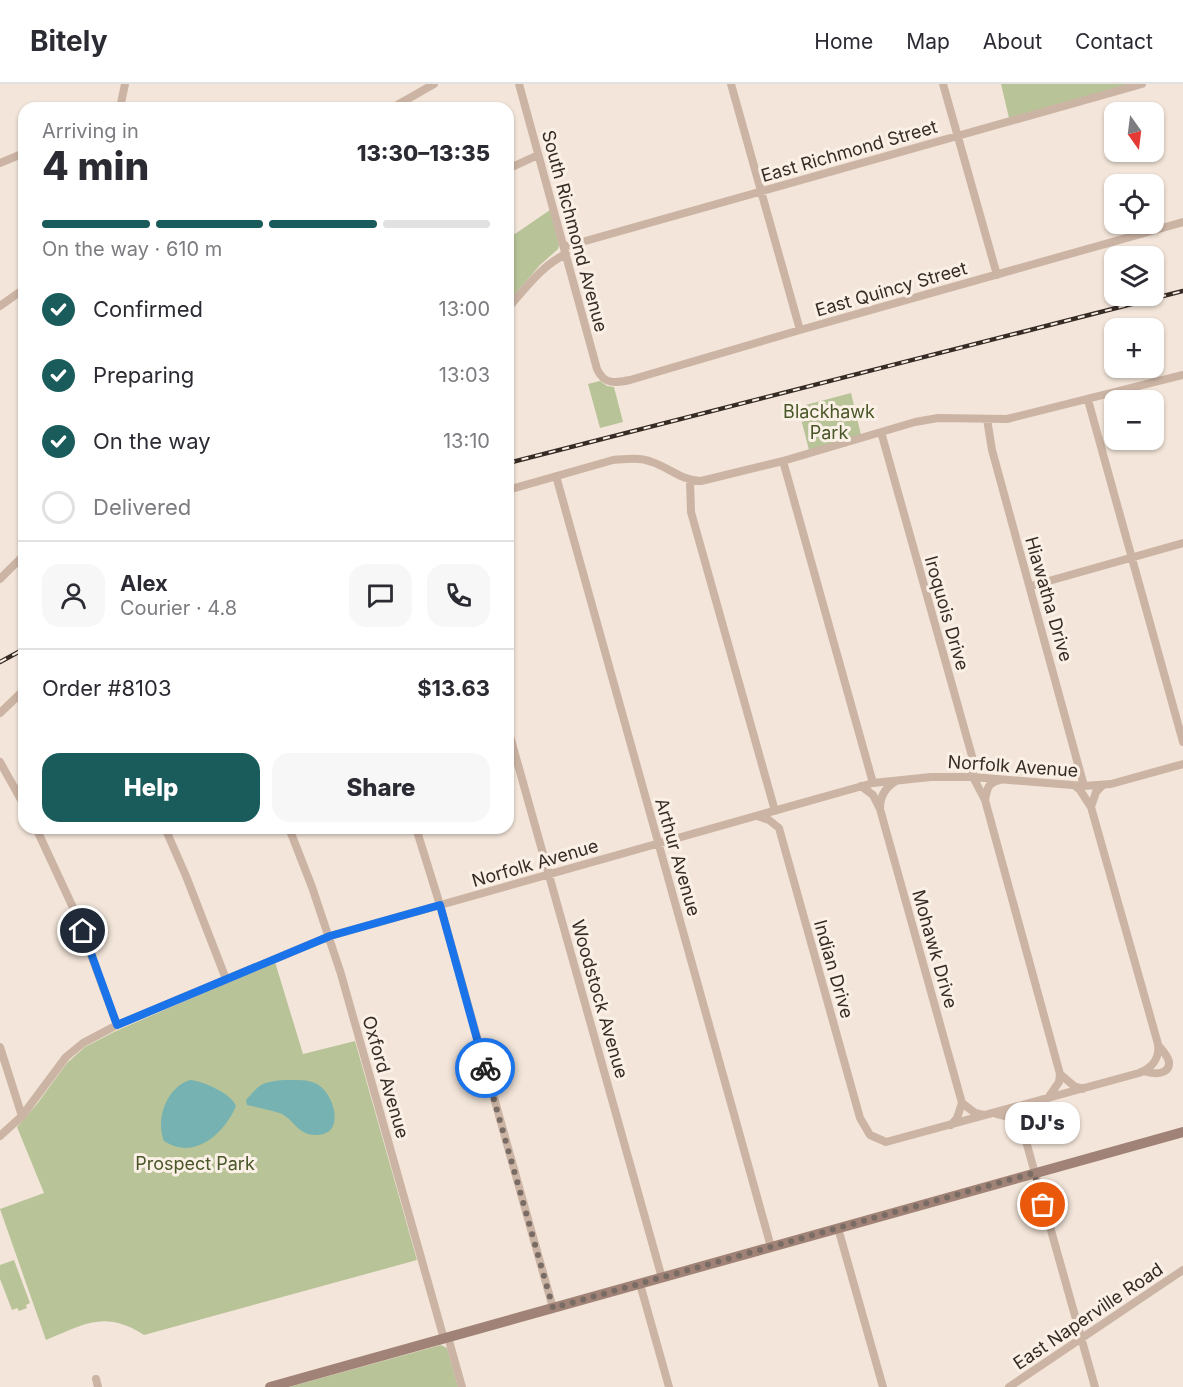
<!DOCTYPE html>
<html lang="en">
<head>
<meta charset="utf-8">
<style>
	body { margin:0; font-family:Inter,sans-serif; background:#f7f7f7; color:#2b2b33; height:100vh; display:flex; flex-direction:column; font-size:22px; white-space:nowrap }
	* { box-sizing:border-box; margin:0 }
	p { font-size:20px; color:#7c7c81 }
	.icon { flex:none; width:33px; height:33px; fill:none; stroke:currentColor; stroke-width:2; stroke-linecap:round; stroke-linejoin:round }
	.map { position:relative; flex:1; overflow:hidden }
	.sheet { position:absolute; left:18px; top:18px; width:496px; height:732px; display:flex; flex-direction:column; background:#fff; border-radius:18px; box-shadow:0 2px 4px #0004 }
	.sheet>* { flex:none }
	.needle { width:39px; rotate:166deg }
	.fabs { position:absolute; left:1104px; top:18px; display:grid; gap:12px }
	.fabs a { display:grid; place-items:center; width:60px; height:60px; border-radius:12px; background:#fff; box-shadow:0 2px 4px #0004; font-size:30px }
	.pin { position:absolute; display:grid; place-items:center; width:51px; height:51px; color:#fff; margin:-26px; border:3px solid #fff; border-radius:50%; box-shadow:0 2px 6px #0007 }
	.courier { position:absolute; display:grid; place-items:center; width:60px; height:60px; margin:-30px; border:4px solid #1a73e8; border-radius:50%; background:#fff; color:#222; box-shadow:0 2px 8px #0007 }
	.bubble { position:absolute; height:42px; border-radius:18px; background:#fff; box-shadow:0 2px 4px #0004; font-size:20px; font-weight:800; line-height:42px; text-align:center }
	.head em { font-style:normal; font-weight:800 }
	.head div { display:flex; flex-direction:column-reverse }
	.head { display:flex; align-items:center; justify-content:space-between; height:102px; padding:0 24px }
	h1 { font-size:39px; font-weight:800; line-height:45px }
	.bar { display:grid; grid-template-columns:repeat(4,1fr); gap:9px 6px; align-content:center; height:72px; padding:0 24px }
	.bar i { height:8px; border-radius:4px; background:#e1e1e2 }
	.bar .active { background:#195c5b }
	.bar p { grid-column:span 4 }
	.line { display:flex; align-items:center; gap:15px; padding:0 24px; border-top:2px solid #e1e1e2 }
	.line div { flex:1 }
	.round { display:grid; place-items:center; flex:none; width:63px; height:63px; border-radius:18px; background:#f7f7f7 }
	ol { padding:0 24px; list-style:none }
	li { display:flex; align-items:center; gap:18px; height:66px }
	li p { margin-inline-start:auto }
	li .icon { padding:6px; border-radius:50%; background:#195c5b; color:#fff; stroke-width:4 }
	li:last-child { color:#7c7c81 }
	li i { width:33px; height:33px; border:3px solid #e1e1e2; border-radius:50% }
	.button { display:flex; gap:12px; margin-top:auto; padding:12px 24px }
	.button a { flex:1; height:69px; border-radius:18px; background:#195c5b; color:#fff; font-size:24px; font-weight:800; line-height:69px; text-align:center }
	.button a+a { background:#f7f7f7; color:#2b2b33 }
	header { display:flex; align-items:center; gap:36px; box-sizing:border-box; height:84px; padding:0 30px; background:#fff; border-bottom:2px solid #e1e1e2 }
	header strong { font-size:28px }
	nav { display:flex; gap:33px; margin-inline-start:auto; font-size:21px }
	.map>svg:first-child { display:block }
	.green { fill:#b8c398 }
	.water { fill:#76b2b1 }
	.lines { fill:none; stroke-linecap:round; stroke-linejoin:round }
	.minor { stroke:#ccb4a4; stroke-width:8 }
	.secondary { stroke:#a08276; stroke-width:10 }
	.rail-casing { stroke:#372b26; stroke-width:4.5 }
	.rail { stroke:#fbf0e6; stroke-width:2; stroke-dasharray:7; stroke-linecap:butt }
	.done { stroke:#796c65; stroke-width:6; stroke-dasharray:0 10.8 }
	.route { stroke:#1a73e8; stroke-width:8 }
	.labels { text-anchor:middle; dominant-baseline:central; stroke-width:6; stroke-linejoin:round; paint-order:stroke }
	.street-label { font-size:18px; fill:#372b26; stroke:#fbf0e6 }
	.park-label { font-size:18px; fill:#495728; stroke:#fbf0e6 }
</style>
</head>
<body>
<header>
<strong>Bitely</strong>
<nav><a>Home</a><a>Map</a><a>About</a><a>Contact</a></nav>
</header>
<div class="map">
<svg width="1183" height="1303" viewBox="0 0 1183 1303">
	<rect width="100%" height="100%" fill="#f3e5d9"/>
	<path class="green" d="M 1001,0 L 1131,0 L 1009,34 Z
		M 550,126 L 559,161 L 558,165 L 540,181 L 509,217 L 509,154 Z
		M 600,297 L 607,302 L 614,303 L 623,338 L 600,344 L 588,300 Z
		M 851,309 L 861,351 L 809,366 L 798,323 Z
		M 275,878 L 303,970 L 355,957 L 417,1176 L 144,1251 C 105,1226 85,1240 46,1256 L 0,1125 L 44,1109 L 17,1043 L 37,1020 L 67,979 L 85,963 L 116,947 Z
		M 14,1176 L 30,1219 L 26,1221 L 27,1224 L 19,1227 L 17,1224 L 12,1226 L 0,1195 L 0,1181 Z
		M 441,1261 L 447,1264 L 458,1303 L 289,1303 Z"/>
	<path class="water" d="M 190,996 C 203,997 232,1010 236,1022 C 224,1050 194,1077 164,1057 C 155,1035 167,1003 190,996 Z
		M 285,996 C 296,996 308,995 317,1000 C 335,1010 346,1052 316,1051 C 298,1051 295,1037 282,1030 C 278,1028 252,1022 247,1021 L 246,1016 C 261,999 262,998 285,996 Z"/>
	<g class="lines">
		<path class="minor" d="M 519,0 L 597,285 C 604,301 616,299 630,296 L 800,246 L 1183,138
			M 731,0 L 800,246
			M 943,0 L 997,191
			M 120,24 L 125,0
			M 392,24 L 434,0
			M 0,79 L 24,69
			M 508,85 L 538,71
			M 564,163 L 1142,0
			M 0,222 L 24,205
			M 508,224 C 525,205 542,181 566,170
			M 1088,316 L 1183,658
			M 987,335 L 992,366 L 1084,702
			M 881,348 L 972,672 L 973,693 L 985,716 L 1060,990 L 1059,998 L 1048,1014
			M 783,377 L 873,699
			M 556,392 L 771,1163
			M 690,397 L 691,428 L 775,727
			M 508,406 L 613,376 C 626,375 639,373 652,378 C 670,384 682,397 701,397 L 783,377 L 915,338 L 938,334 L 1007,335 L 1183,291
			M 0,495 L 24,471
			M 1031,502 L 1183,459
			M 0,629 L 24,606
			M 508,645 L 662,1194
			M 0,678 L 24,721
			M 861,702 L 873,711 L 880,725 L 962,1019 L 957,1034 L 951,1041
			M 985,716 C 987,705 988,698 1000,696
			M 1091,723 L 1096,708 L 1103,701
			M 880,724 C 880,712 886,703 896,697
			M 760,733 L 769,736 L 779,744 L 860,1034 L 870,1051 L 886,1058 L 1139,989 C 1152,984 1160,974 1158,960 L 1091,723 L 1080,706 L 1075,702
			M 36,744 L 76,830 L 117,941
			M 165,744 L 186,792 L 226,895
			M 289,744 L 312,803 L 341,890 L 444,1255
			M 416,744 L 440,821 L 553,1224
			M 0,963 L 22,1032
			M 1144,987 C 1152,990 1170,992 1169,978 C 1168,972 1162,966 1158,961
			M 1060,990 L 1074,1002 L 1083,1005
			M 962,1019 L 975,1029 L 984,1031
			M 1031,1020 L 1026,1026 L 1022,1043 L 1095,1303
			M 997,1030 L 1009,1033 L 1022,1043
			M 0,1052 L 22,1032 L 66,973 L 83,959 L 117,941 L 330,852 L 873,699 L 931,693 L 973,693 L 1084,702 L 1111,700 L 1183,680
			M 838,1144 L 883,1303
			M 640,1200 L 669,1303
			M 448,1253 L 462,1303
			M 96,1295 L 98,1303
			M 1009,1303 L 1183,1186"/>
		<path class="secondary" d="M 270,1303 L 1183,1048"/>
		<defs>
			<path id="rail" d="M 508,379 L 1183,207
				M 0,578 L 24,565"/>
		</defs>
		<use href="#rail" class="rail-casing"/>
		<use href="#rail" class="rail"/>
	</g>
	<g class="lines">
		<path class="done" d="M 485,984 L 553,1224 L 1034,1089 L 1043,1121"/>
		<path class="route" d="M 83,847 L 117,941 L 330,852 L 440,821 L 485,984"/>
	</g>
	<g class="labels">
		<g class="street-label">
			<text transform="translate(849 67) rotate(-16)">East Richmond Street</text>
			<text transform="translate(575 147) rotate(75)">South Richmond Avenue</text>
			<text transform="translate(891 205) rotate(-16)">East Quincy Street</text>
			<text transform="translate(1049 515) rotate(74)">Hiawatha Drive</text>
			<text transform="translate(947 529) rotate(74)">Iroquois Drive</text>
			<text transform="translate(1013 682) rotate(4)">Norfolk Avenue</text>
			<text transform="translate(678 773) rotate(74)">Arthur Avenue</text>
			<text transform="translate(535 779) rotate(-16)">Norfolk Avenue</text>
			<text transform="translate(935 865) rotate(74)">Mohawk Drive</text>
			<text transform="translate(834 885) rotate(74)">Indian Drive</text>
			<text transform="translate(600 915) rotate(74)">Woodstock Avenue</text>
			<text transform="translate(386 993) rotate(74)">Oxford Avenue</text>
			<text transform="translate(1088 1232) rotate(-34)">East Naperville Road</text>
		</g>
		<g class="park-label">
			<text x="829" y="327">Blackhawk<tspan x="829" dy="21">Park</tspan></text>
			<text x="195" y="1079">Prospect Park</text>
		</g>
	</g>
</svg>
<div class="fabs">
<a><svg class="needle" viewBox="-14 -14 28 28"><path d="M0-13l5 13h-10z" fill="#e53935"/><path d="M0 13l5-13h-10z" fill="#7c7c81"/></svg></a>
<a><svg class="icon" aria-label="locate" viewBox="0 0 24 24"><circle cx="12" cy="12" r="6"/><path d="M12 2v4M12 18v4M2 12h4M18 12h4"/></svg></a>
<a><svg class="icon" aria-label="layers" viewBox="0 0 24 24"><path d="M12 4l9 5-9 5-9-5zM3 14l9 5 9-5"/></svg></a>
<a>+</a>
<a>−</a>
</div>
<div class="pin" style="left:1043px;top:1121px;background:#ea580c"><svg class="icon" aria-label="bag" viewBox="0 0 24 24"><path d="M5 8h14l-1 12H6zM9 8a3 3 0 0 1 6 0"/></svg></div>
<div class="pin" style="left:83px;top:847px;background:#1f2937"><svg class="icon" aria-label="home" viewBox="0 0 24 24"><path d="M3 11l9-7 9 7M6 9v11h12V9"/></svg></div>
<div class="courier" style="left:485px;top:984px"><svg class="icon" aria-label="bike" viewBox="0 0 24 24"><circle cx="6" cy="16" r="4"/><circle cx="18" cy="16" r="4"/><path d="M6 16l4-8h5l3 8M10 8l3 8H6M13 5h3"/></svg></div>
<div class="bubble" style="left:1005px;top:1018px;width:75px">DJ's</div>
<section class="sheet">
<div class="head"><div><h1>4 min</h1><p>Arriving in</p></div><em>13:30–13:35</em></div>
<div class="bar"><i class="active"></i><i class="active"></i><i class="active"></i><i></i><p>On the way · 610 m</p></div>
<ol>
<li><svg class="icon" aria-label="check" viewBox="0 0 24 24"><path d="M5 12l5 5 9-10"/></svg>Confirmed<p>13:00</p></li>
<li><svg class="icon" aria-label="check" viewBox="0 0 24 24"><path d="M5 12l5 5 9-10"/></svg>Preparing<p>13:03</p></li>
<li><svg class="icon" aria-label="check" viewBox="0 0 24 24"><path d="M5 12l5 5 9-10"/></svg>On the way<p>13:10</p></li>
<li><i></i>Delivered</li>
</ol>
<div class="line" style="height:108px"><a class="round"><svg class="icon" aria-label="person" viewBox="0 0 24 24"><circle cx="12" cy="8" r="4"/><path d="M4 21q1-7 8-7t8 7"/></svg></a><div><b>Alex</b><p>Courier · 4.8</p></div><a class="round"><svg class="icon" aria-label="chat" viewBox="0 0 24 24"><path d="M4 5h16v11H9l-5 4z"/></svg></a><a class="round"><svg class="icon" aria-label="phone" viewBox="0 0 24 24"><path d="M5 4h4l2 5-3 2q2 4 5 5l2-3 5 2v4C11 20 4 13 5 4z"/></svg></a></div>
<div class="line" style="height:78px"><div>Order #8103</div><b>$13.63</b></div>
<div class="button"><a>Help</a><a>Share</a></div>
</section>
</div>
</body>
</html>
